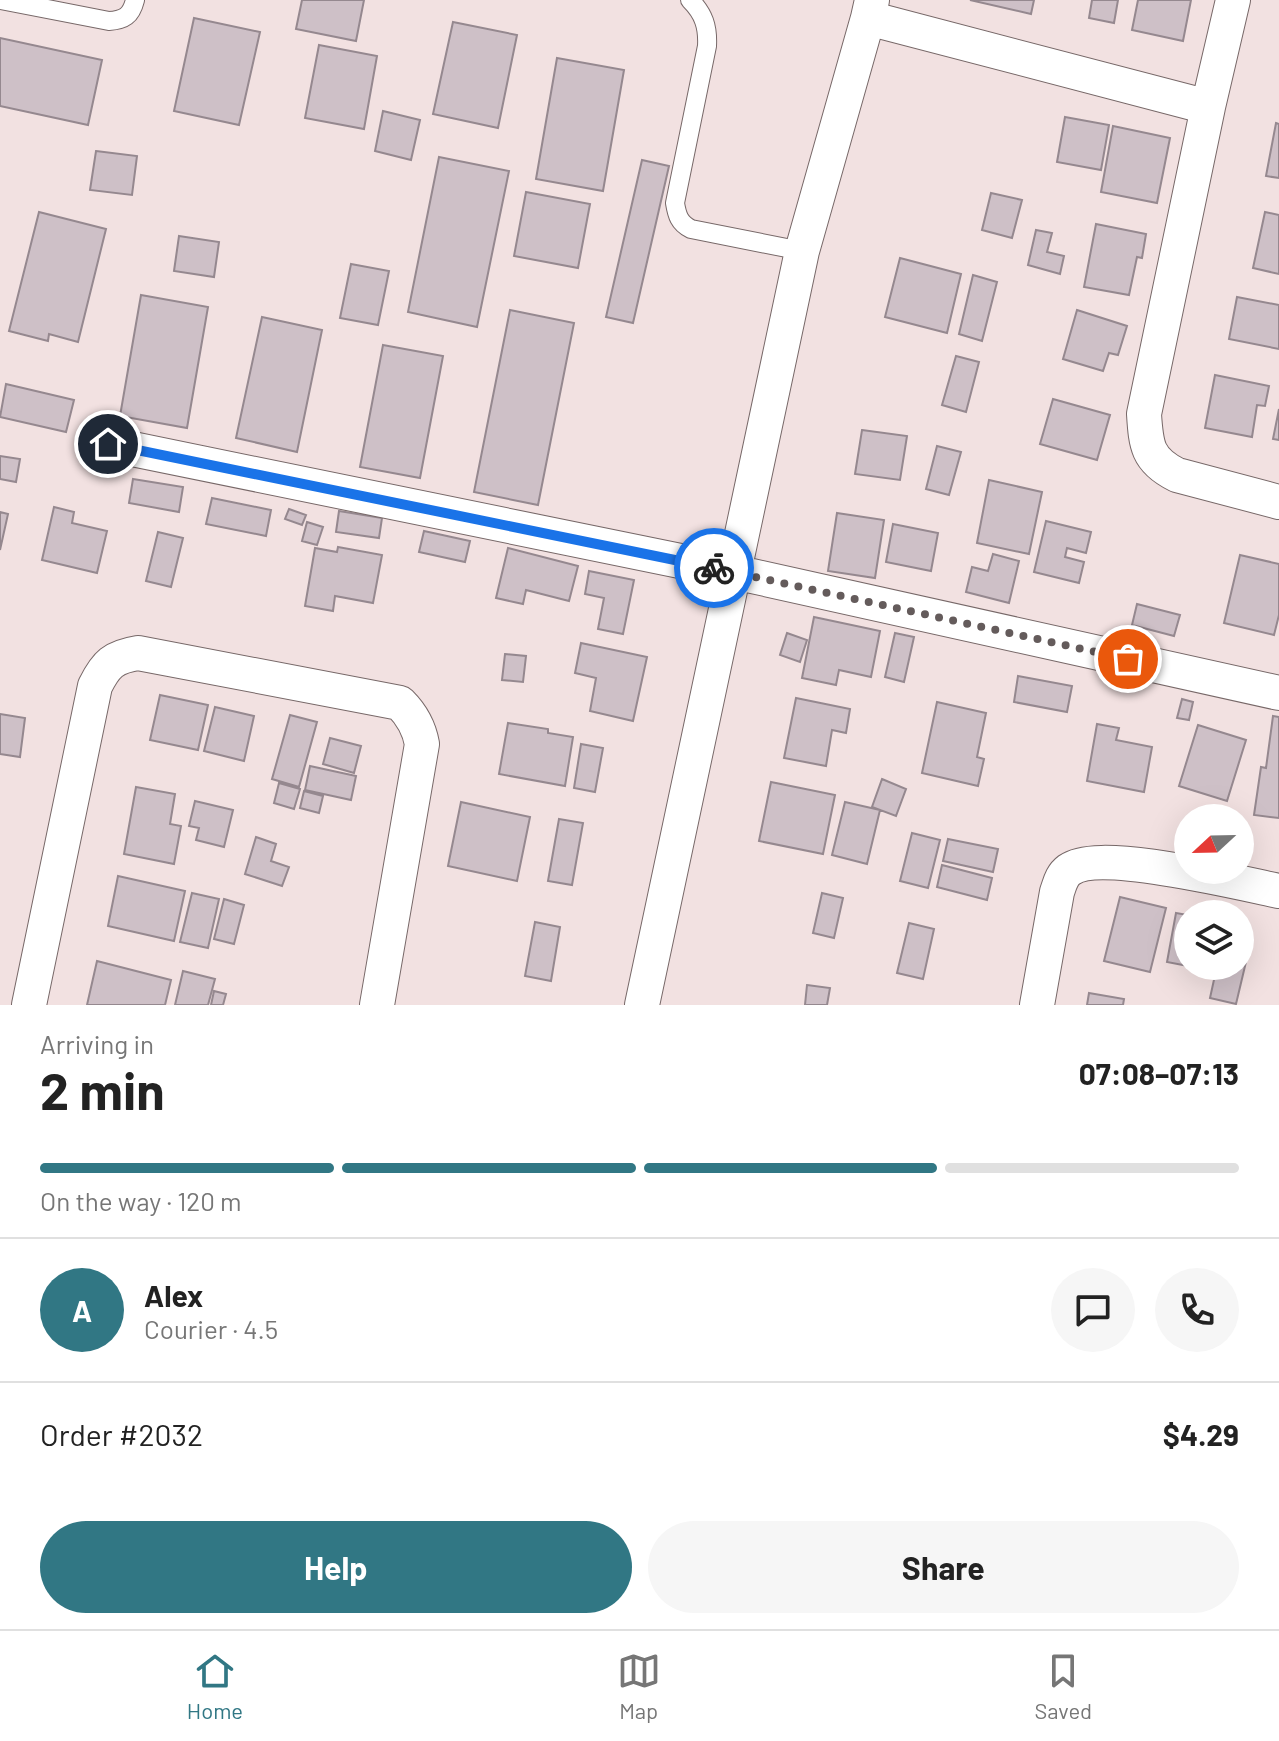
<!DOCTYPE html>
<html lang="en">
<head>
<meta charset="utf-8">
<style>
	body { margin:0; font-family:Barlow,sans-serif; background:#f6f6f6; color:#222; height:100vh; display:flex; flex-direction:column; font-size:30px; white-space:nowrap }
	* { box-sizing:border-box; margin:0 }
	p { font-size:26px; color:#767676 }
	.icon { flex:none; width:44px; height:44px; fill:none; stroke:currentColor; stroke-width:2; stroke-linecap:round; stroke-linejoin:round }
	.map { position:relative; height:1005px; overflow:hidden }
	.details { display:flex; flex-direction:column; background:#fff; flex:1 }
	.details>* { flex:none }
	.needle { width:52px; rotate:248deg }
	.fabs { position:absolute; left:1174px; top:804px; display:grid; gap:16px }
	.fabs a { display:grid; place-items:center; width:80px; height:80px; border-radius:50%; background:#fff; box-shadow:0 8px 32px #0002; font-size:40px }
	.pin { position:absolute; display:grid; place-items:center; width:68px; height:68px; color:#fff; margin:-34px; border:4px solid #fff; border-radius:50%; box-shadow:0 2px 8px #0007 }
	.courier { position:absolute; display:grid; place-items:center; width:80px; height:80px; margin:-40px; border:6px solid #1a73e8; border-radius:50%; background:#fff; color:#222; box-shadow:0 2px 10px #0007 }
	.overview em { font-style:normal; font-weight:700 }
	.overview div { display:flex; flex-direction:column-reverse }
	.overview { display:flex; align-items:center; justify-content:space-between; height:136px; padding:0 40px }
	h1 { font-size:52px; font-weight:700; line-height:60px }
	.bar { display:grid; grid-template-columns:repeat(4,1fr); gap:12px 8px; align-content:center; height:96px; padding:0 40px }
	.bar i { height:10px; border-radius:6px; background:#e0e0e0 }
	.bar .on { background:#317784 }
	.bar p { grid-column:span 4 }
	.line { display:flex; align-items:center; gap:20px; padding:0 40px; border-top:2px solid #e0e0e0 }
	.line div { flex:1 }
	.round { display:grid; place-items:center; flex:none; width:84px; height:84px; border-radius:42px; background:#f6f6f6 }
	.button { display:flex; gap:16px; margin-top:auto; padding:16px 40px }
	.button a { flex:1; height:92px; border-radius:48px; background:#317784; color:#fff; font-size:32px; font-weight:700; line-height:92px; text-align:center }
	.button a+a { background:#f6f6f6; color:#222 }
	.dock { display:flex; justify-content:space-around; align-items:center; height:112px; border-top:2px solid #e0e0e0; background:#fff; font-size:22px; color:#767676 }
	.dock a { display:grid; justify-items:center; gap:4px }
	.dock .on { color:#317784 }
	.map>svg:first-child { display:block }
	.building { fill:#cec0c7; stroke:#95888f; stroke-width:2 }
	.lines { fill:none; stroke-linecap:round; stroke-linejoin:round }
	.lane-casing { stroke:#776868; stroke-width:20 }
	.street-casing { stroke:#776868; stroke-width:36 }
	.lane { stroke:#fff; stroke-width:18 }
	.street { stroke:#fff; stroke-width:34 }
	.done { stroke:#645b5b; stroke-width:8; stroke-dasharray:0 14.4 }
	.route { stroke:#1a73e8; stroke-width:10 }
</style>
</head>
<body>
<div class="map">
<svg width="1279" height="1005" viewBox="0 0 1279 1005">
	<rect width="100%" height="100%" fill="#f2e1e1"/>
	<path class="building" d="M 302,0 L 364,0 L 356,41 L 296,29 Z
		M 970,0 L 1034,0 L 1031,14 Z
		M 1092,0 L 1118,0 L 1114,23 L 1089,18 Z
		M 1138,0 L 1191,0 L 1183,41 L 1132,30 Z
		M 194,18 L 260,32 L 239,125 L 174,111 Z
		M 453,22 L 517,35 L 498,128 L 433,114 Z
		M 0,38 L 102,60 L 88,125 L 0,106 Z
		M 319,45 L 377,56 L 364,129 L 305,118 Z
		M 557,58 L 624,70 L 603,191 L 536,179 Z
		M 383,111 L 420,120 L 411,160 L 375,151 Z
		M 1065,117 L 1109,125 L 1101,170 L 1057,162 Z
		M 1276,123 L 1279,124 L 1279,178 L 1266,176 Z
		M 1113,126 L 1170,138 L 1157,203 L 1101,192 Z
		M 96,151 L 137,156 L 132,195 L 90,190 Z
		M 439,157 L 509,171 L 477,327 L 408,312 Z
		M 642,160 L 669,166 L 633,323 L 606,317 Z
		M 526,192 L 590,204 L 578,268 L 514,256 Z
		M 991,193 L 1022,200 L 1012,238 L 982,230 Z
		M 39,212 L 106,229 L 78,342 L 49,334 L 48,341 L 9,331 Z
		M 1265,212 L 1279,215 L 1279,274 L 1253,268 Z
		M 1096,224 L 1146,234 L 1142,258 L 1137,257 L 1129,295 L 1084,287 Z
		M 1036,230 L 1052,233 L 1047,252 L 1064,256 L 1060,274 L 1028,265 Z
		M 179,236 L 219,242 L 214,277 L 174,271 Z
		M 900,258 L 961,274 L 947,333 L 885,317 Z
		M 351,264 L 389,271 L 378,325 L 340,318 Z
		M 973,275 L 997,282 L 982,341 L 959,334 Z
		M 141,295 L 208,307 L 187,428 L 120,416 Z
		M 1237,297 L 1279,305 L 1279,349 L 1229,339 Z
		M 510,310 L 574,323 L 538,505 L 474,492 Z
		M 1077,310 L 1127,326 L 1118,355 L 1109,353 L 1103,371 L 1063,359 Z
		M 262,317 L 322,330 L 297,452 L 236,438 Z
		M 383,345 L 443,356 L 420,478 L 360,467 Z
		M 956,356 L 979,362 L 966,412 L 942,405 Z
		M 1215,375 L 1269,386 L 1265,406 L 1257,405 L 1252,437 L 1205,428 Z
		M 6,384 L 74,400 L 66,432 L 0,417 Z
		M 1053,399 L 1110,415 L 1097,460 L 1040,444 Z
		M 1279,409 L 1279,440 L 1273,439 Z
		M 862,430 L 907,436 L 900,480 L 855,474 Z
		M 937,446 L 961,452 L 949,495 L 926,489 Z
		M 0,456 L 20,459 L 16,482 L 0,479 Z
		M 133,479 L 183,487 L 179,512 L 129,503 Z
		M 989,480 L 1042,492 L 1029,554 L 977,543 Z
		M 212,498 L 271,510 L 266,536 L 206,524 Z
		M 54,507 L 74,512 L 72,523 L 107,531 L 97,573 L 42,560 Z
		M 289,509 L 306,515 L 302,525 L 285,519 Z
		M 339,511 L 382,518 L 379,538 L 336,532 Z
		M 0,512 L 8,514 L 0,550 Z
		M 837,513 L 884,520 L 875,578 L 828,571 Z
		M 1046,521 L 1091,532 L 1086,553 L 1067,548 L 1065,557 L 1084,562 L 1079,583 L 1034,572 Z
		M 307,522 L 323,527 L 317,545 L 302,541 Z
		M 893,524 L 938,533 L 931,571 L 886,562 Z
		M 424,531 L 470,541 L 465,562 L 419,552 Z
		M 158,532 L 183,538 L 171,587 L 146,581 Z
		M 338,547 L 382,555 L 373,603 L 335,596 L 333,611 L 305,606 L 315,548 L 337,552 Z
		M 508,548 L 578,566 L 569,601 L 526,590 L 523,604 L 496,598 Z
		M 993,554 L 1019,561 L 1009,603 L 966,592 L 972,567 L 988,571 Z
		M 1240,555 L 1279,564 L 1279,615 L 1274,635 L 1224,623 Z
		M 589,571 L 634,580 L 623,634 L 598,629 L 604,598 L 585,594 Z
		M 1137,604 L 1180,615 L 1174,636 L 1132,625 Z
		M 814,617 L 880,631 L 871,677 L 839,670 L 836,685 L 802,678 Z
		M 787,633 L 807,640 L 800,662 L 780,655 Z
		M 895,633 L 914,637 L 904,682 L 885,677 Z
		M 581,643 L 647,657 L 633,721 L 590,711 L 596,678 L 575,673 Z
		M 505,654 L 526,656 L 523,682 L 502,680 Z
		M 1018,676 L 1072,686 L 1067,712 L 1014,702 Z
		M 160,695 L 208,705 L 198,750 L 150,740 Z
		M 796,698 L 850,709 L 846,733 L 832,730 L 826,766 L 784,758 Z
		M 1182,699 L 1193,702 L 1189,720 L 1177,718 Z
		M 937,702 L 986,713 L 977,757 L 984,759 L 978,786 L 922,773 Z
		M 215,707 L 254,716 L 244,761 L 204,751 Z
		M 0,714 L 25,718 L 20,757 L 0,754 Z
		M 290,715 L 317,722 L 299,787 L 272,779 Z
		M 1273,716 L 1279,717 L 1279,818 L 1254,815 L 1261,767 L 1266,768 Z
		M 508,723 L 548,729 L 548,733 L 573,737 L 565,786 L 499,774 Z
		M 1097,724 L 1119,728 L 1116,740 L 1152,747 L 1144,792 L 1087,781 Z
		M 1198,725 L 1246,740 L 1227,801 L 1179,786 Z
		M 330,738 L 361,746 L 354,773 L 323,764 Z
		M 581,744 L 603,748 L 595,792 L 574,788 Z
		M 310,766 L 356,776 L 351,800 L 305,790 Z
		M 882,779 L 906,789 L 896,816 L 872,807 Z
		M 771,782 L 835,795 L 823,854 L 759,841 Z
		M 279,783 L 300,789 L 294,809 L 274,803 Z
		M 136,787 L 175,794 L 170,824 L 181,826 L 174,864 L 124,854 Z
		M 304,791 L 323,796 L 319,813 L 300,808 Z
		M 195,801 L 233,810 L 224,847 L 196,840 L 199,828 L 189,826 Z
		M 461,802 L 530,817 L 517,881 L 448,866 Z
		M 845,802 L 880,810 L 867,864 L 832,855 Z
		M 559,819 L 583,823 L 572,885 L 548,881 Z
		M 912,833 L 940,840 L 928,888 L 900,881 Z
		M 256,837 L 276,844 L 271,861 L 289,867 L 282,886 L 245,874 Z
		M 948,839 L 998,849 L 993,872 L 943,861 Z
		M 942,865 L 992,878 L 987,900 L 937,887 Z
		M 118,876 L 185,891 L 174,941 L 108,926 Z
		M 192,893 L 219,899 L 208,948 L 180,942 Z
		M 822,893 L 843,898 L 834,938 L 813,933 Z
		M 1120,897 L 1166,908 L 1150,972 L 1104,961 Z
		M 224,899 L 244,905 L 234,944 L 214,939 Z
		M 1176,913 L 1188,915 L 1188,966 L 1167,962 Z
		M 535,922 L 560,927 L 551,981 L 525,976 Z
		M 909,923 L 934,929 L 923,979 L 897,973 Z
		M 1240,943 L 1250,945 L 1236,1004 L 1210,998 L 1217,966 L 1240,966 Z
		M 97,961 L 171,980 L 165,1005 L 87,1005 Z
		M 183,971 L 215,979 L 208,1005 L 175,1005 Z
		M 807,985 L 830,988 L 827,1005 L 805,1005 Z
		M 214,991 L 226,994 L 223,1005 L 211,1005 Z
		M 1089,993 L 1124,999 L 1123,1005 L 1087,1005 Z"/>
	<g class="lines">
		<defs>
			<path id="lane" d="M 1,0 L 109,21 C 124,20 131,16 135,0
				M 690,0 C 704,14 708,27 707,46 L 675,203 C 677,215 679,223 691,229 L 802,251"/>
			<path id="street" d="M 1233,0 L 1208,107 L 1144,414 C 1146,445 1147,460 1177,475 L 1279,502
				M 868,18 L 1208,107
				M 108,444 L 734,572 L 1279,693
				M 29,1005 L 95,686 C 106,664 113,657 138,653 L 400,703 C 412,715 419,727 422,744 L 377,1005
				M 642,1005 L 802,251 L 868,18 L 872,0
				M 1037,1005 L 1057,892 C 1060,884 1061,876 1069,870 C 1099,848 1239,883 1279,891"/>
		</defs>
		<use href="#lane" class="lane-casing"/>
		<use href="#street" class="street-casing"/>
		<use href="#lane" class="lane"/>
		<use href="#street" class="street"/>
	</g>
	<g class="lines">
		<path class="done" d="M 714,568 L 1128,659"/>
		<path class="route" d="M 108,444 L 714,568"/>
	</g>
</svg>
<div class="fabs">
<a><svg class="needle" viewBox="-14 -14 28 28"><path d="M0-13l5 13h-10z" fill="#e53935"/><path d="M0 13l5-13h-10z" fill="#767676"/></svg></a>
<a><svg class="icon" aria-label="layers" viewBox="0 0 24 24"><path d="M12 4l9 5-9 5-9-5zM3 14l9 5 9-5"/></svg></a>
</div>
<div class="pin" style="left:1128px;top:659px;background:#ea580c"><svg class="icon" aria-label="bag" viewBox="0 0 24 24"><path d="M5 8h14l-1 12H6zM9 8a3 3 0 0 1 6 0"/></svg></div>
<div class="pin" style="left:108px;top:444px;background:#1f2937"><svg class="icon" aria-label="home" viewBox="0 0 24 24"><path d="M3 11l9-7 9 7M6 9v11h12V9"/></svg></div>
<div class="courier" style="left:714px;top:568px"><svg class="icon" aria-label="bike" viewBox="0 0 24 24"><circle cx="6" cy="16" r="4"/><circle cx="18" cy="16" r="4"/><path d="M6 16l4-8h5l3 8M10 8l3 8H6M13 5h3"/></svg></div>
</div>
<section class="details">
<div class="overview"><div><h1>2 min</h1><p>Arriving in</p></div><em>07:08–07:13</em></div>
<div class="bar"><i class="on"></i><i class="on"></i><i class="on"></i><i></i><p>On the way · 120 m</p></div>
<div class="line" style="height:144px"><b class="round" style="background:#317784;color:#fff">A</b><div><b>Alex</b><p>Courier · 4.5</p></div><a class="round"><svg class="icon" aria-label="chat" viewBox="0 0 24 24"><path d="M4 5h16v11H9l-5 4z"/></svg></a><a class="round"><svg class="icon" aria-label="phone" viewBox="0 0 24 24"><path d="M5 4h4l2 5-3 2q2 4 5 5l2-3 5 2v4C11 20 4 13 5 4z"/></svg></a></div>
<div class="line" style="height:104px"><div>Order #2032</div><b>$4.29</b></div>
<div class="button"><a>Help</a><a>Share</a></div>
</section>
<nav class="dock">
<a class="on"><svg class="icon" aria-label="home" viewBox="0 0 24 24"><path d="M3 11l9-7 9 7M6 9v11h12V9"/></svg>Home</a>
<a><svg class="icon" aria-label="map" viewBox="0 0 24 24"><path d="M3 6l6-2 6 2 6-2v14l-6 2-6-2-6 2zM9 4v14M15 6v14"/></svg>Map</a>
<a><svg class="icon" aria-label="saved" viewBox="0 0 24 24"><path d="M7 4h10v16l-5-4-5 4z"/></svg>Saved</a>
</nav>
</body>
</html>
